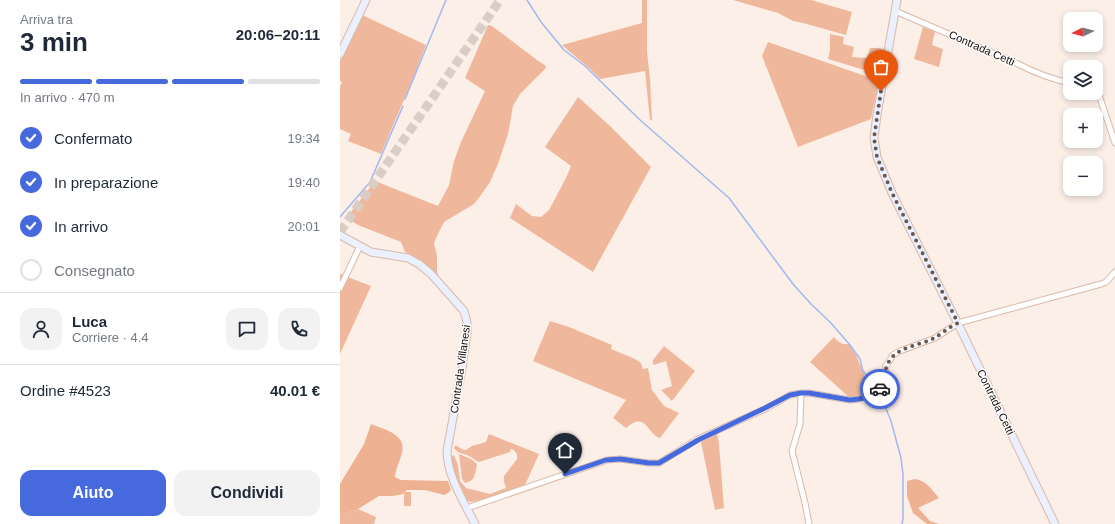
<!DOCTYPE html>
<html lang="it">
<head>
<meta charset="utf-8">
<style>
	body { margin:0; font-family:Helvetica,sans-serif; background:#f2f2f3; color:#1f2937; height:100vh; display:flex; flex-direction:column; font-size:15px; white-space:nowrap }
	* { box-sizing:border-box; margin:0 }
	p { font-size:13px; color:#747a83 }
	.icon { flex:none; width:22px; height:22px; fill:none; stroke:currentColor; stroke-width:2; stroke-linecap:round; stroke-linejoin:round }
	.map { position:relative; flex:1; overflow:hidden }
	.details { display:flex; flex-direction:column; background:#fff; width:340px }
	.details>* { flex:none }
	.needle { width:26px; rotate:264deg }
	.tools { position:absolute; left:723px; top:12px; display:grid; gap:8px }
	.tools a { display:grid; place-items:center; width:40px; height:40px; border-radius:8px; background:#fff; box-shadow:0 2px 6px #0003; font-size:20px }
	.pin { position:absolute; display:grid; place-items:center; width:34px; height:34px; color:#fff; margin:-41px -17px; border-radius:50% 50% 50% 0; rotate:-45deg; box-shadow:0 0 4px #0007 }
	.pin .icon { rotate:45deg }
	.courier { position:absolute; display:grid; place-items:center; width:40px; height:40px; margin:-20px; border:3px solid #466add; border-radius:50%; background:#fff; color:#222; box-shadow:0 1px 5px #0007 }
	.head em { font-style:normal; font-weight:700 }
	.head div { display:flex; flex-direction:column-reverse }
	.head { display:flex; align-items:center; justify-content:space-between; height:68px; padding:0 20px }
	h1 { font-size:26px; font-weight:700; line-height:30px }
	.bar { display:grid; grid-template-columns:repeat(4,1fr); gap:6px 4px; align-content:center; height:48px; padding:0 20px }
	.bar i { height:5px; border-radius:3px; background:#e0e1e3 }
	.bar .selected { background:#466add }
	.bar p { grid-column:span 4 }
	.line { display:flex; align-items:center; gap:10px; padding:0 20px; border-top:1px solid #e0e1e3 }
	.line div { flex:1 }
	.round { display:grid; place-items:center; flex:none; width:42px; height:42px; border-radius:12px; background:#f2f2f3 }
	ol { padding:0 20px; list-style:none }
	li { display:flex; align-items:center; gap:12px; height:44px }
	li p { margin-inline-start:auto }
	li .icon { padding:4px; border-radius:50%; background:#466add; color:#fff; stroke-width:4 }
	li:last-child { color:#747a83 }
	li i { width:22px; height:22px; border:2px solid #e0e1e3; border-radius:50% }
	.action { display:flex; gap:8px; margin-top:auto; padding:8px 20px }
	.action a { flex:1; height:46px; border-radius:12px; background:#466add; color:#fff; font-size:16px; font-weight:700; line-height:46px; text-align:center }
	.action a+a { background:#f2f2f3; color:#1f2937 }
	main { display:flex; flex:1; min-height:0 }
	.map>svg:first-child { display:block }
	.green { fill:#efb89c }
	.forest { fill:#eeb191 }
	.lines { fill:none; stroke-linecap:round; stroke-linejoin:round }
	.stream { stroke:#a1b8f0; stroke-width:1.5 }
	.highway-tunnel { stroke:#d9cdc6; stroke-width:9; stroke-dasharray:9 4.5; stroke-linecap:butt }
	.street-casing { stroke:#dab9a9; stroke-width:7 }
	.secondary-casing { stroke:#dab9a9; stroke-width:9 }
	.street { stroke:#fff; stroke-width:5 }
	.secondary { stroke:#eaf0fe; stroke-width:7 }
	.done { stroke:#655a54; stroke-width:4; stroke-dasharray:0 7.2 }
	.route { stroke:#466add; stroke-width:5 }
	.labels { text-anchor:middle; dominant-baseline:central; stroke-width:3; stroke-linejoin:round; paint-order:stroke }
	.street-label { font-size:11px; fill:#140a05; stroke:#fff }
</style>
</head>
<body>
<main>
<section class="details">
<div class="head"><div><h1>3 min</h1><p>Arriva tra</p></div><em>20:06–20:11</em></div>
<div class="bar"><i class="selected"></i><i class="selected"></i><i class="selected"></i><i></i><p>In arrivo · 470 m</p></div>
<ol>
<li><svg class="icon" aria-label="check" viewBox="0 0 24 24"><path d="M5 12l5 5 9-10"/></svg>Confermato<p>19:34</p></li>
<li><svg class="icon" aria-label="check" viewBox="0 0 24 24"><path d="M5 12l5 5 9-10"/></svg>In preparazione<p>19:40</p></li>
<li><svg class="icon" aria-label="check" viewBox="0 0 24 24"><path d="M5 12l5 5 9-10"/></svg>In arrivo<p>20:01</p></li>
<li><i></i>Consegnato</li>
</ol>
<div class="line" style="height:72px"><a class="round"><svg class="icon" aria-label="person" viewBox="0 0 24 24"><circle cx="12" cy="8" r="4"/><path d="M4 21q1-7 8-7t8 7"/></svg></a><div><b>Luca</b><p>Corriere · 4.4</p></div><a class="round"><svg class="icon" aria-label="chat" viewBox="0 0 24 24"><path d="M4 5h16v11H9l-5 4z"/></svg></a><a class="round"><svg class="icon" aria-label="phone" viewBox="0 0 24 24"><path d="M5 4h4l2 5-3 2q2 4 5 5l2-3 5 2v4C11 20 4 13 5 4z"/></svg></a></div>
<div class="line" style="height:52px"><div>Ordine #4523</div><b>40.01 €</b></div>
<div class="action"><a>Aiuto</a><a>Condividi</a></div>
</section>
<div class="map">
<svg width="775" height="524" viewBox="0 0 775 524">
	<rect width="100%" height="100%" fill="#fcefe8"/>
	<path class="green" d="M 302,0 L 307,0 L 307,52 L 310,79 L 312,120 L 310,120 L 305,71 L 260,79 L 251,70 L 222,45 L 302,23 Z
		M 393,0 L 471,0 L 512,12 L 506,35 L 463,23 L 453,21 L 438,13 Z
		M 22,15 L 86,45 L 72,81 L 41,154 L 8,141 L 11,134 L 0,129 L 0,87 L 2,82 L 0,81 L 0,61 Z
		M 148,25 L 152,26 L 197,60 L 206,66 L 205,69 L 180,94 L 173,106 L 168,134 L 158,164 L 150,182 L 141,195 L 134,204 L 104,222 L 97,236 L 94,243 L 97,256 L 97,272 L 101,283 L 91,269 L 85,264 L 65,252 L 61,242 L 18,225 L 6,218 L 35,181 L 98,206 L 109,185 L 114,161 L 121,142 L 145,91 L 125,78 Z
		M 583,27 L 595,32 L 592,45 L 603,49 L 599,67 L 574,59 Z
		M 490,34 L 504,37 L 503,44 L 514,47 L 512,57 L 527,58 L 530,48 L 539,48 L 546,50 L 541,75 L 488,59 L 490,50 Z
		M 428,42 L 528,77 L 537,83 L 537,90 L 531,119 L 458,147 L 422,56 Z
		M 238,97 L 270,126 L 311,167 L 253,272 L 170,218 L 176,204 L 192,216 L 201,217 L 209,210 L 226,178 L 231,166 L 205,147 Z
		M 0,274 L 31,286 L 0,354 Z
		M 210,321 L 229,327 L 272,345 L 271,349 L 295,359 L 301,363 L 303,369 L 308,368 L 312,390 L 324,406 L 339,413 L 320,438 C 307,434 306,410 286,428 L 273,418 L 286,400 L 193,361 Z
		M 494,337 C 498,342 502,345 509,344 L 516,355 L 525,376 L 533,383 L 534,392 L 531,395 L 510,398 L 470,362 Z
		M 324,346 L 355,371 L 332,401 L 321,390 L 332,386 L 326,361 L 313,365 L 313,360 Z
		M 149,434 L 199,454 L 185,485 L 137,501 C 136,501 133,502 131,502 C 118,499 113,468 111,457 L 114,455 L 118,465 L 120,481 L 126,488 L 150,494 L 166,488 L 164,482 L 164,476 L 177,459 C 178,454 175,450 171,449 L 170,452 L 139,462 C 136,461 134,459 131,457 C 124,453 118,454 114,448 L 115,446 L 117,446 L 123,450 L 126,450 L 132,446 L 146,442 L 148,436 Z
		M 377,434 L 379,444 L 384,508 L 375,510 L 361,442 Z
		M 119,454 L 131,459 L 137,464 C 135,473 136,481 125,483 L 122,479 Z
		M 64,492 L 71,492 L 71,506 L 64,506 Z
		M 18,509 L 36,517 L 34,524 L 0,524 L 0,515 Z"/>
	<path class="forest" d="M 31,424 C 46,430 69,435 61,456 C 59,463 56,468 55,477 L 61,480 L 108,481 L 111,490 L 108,493 L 104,495 L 85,490 L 67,490 L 63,494 L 53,496 L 39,496 L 18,509 L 0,515 L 0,484 L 24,444 Z
		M 575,479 C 587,481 592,490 599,498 L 578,508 L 590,521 L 599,524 L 587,524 L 573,513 L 567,496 L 567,481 Z"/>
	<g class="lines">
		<path class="stream" d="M 187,0 L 201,22 L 224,50 L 245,66 L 299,119 L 389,198 L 453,284 L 471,304 L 490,322 L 510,345 L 520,359 L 523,371 L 533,382 L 537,389
			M 65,99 L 106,0
			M 0,217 L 30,182 L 63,106
			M 540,394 L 551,421 L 561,458 L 563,475 L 563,519 L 562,524"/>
		<path class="highway-tunnel" d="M 0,232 L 160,0"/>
		<defs>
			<path id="street" d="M 555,11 L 674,62 C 691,71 710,79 730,83
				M 756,90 L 758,92 L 775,143
				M 0,288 L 20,246
				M 461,393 L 460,424 L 452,451 L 465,503 L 469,524
				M 127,508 L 267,460 L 280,459 L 309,463 L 319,463 L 358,439 L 425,409 L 450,395 L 461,393 L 469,393 L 510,400 L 519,399 L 537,394 L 541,388 L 545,377 L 546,366 L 550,360 L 553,355 L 560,351 L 595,338 L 618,323 L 761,284 L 766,282 L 775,272"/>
			<path id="secondary" d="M 557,0 L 537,115 L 534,138 L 537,157 L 552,193 L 621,330 L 715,524
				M 0,54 L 26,0
				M 0,235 L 31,252 L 68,258 L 79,264 L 91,274 L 124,311 L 127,322 L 127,333 L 122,368 L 107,451 C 107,476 124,502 135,524"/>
		</defs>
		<use href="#street" class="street-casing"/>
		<use href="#secondary" class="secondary-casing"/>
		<use href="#street" class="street"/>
		<use href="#secondary" class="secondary"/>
	</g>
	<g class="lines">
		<path class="done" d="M 540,389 C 545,380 544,368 550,360 C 558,347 581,345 594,338 C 602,334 609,327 618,323 L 552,193 L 537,157 L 534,138 L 541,91"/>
		<path class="route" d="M 225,474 L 266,460 L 280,459 L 309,463 L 319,463 L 358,440 L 425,408 L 450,395 L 461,393 L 469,393 L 510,400 L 519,399 L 537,394 L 540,389"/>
	</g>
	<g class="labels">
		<g class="street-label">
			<text transform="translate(642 48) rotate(24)">Contrada Cetti</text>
			<text transform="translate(120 369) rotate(-82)">Contrada Villanesi</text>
			<text transform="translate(656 402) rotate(64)">Contrada Cetti</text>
		</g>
	</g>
</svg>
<div class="tools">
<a><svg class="needle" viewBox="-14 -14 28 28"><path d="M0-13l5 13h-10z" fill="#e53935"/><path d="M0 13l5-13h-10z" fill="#747a83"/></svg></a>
<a><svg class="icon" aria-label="layers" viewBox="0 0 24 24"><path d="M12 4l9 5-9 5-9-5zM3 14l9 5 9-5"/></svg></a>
<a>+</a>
<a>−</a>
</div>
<div class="pin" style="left:541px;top:91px;background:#ea580c"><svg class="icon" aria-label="bag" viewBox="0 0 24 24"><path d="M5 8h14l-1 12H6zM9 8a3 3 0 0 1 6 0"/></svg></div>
<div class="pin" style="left:225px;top:474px;background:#1f2937"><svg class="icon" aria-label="home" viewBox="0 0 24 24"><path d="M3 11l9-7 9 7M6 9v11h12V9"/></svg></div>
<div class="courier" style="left:540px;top:389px"><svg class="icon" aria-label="car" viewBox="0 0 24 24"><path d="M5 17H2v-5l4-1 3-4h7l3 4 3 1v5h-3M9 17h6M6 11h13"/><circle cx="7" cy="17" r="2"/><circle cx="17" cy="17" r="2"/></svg></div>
</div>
</main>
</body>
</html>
